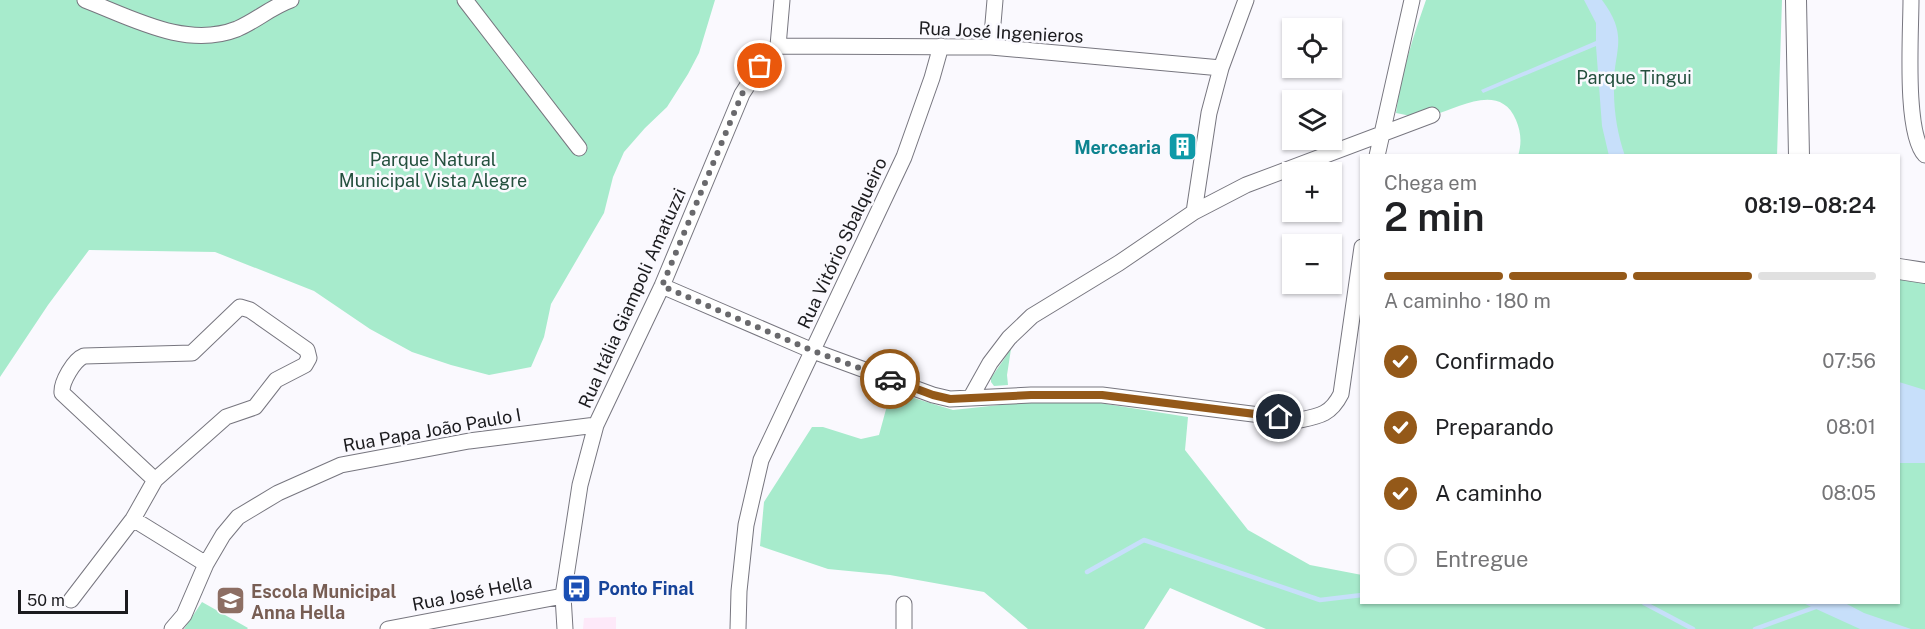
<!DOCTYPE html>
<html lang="pt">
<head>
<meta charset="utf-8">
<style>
	body { margin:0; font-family:"Public Sans",sans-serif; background:#f6f6f6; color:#202124; height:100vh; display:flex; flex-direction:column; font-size:22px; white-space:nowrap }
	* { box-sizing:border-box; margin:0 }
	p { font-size:20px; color:#757577 }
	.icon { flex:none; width:33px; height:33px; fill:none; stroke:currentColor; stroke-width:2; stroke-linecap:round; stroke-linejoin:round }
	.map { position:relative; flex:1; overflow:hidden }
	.side { position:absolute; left:1360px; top:154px; width:540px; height:450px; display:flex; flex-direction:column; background:#fff; border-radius:0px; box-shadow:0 2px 4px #0004 }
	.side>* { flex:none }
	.fabs { position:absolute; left:1282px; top:18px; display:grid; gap:12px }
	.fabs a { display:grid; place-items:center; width:60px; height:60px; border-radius:0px; background:#fff; box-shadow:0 2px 4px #0004; font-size:30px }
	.scale { position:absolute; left:18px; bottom:15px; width:110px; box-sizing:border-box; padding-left:6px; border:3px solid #1b1b1e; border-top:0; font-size:16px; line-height:21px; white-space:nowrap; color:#1b1b1e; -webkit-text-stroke:4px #faf9fe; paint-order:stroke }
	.pin { position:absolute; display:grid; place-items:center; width:51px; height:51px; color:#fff; margin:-26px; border:3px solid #fff; border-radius:50%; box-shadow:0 2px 6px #0007 }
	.courier { position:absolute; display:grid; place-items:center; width:60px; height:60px; margin:-30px; border:4px solid #945919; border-radius:50%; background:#fff; color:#222; box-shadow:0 2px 8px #0007 }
	.headline em { font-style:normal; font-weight:600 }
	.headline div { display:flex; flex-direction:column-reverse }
	.headline { display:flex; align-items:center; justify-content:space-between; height:102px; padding:0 24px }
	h1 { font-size:39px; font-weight:600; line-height:45px }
	.bar { display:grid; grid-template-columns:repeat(4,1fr); gap:9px 6px; align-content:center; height:72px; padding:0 24px }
	.bar i { height:8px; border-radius:4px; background:#e0e0e0 }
	.bar .active { background:#945919 }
	.bar p { grid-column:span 4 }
	ol { padding:0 24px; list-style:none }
	li { display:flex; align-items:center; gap:18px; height:66px }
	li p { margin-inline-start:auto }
	li .icon { padding:6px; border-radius:50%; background:#945919; color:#fff; stroke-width:4 }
	li:last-child { color:#757577 }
	li i { width:33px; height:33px; border:3px solid #e0e0e0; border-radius:50% }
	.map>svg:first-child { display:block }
	.commercial { fill:#fde9f9 }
	.green { fill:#a7ebcc }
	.water { fill:#c7dffa }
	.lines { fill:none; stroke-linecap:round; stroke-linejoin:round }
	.stream { stroke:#c7dffa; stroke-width:4.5 }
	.minor-casing { stroke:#77767f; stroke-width:17 }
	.tertiary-casing { stroke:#77767f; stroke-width:22 }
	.minor { stroke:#fff; stroke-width:15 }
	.tertiary { stroke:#fff; stroke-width:20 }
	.done { stroke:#69696c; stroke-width:6; stroke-dasharray:0 10.8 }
	.route { stroke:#945919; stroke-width:8 }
	.labels { text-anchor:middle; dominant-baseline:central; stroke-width:5; stroke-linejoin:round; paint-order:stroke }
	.street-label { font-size:18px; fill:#1b1b1e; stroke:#faf9fe }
	.park-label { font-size:18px; fill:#24503e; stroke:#faf9fe }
	.culture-label { font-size:18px; font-weight:bold; fill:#0d838f; stroke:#faf9fe; text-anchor:end }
	.transit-label { font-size:18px; font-weight:bold; fill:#164399; stroke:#faf9fe; text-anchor:start }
	.education-label { font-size:18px; font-weight:bold; fill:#785e54; stroke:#faf9fe; text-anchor:start }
</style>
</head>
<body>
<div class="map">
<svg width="1925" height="629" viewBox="0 0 1925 629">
	<rect width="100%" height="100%" fill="#faf9fe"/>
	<path class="commercial" d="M 616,617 L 616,629 L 583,629 L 584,618 Z"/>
	<path class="green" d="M 0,0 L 715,0 L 699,53 L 688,74 L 667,107 L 645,128 L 624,152 L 613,177 L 604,213 L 551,304 L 544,337 L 531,367 L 489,375 L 451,365 L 412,352 L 370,329 L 314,291 L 215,252 L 89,250 L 48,305 L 0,377 Z
		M 1426,0 L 1782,0 L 1777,156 L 1518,156 C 1522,143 1521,132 1516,120 C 1500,82 1459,108 1434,115 C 1421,118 1409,116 1396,113 C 1401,74 1413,37 1426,0 Z
		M 1899,276 L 1925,279 L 1925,629 L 1266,629 L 1170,588 L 1144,629 L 1028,629 L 984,592 L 890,575 L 828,569 L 760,546 L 764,502 L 812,427 L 823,427 L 861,439 L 879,435 L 891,391 L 953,410 L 1027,402 L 1100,403 L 1188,417 L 1185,450 L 1248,530 L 1310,565 L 1362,575 L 1362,603 L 1899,603 Z
		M 1011,349 L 1007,375 L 1008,385 L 994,386 L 991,382 L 991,378 Z
		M 202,602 L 248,628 L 247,629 L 184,629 Z"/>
	<path class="water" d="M 1584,0 L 1602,0 C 1631,39 1612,51 1614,92 C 1614,113 1618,136 1625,156 L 1609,156 L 1602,126 L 1596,46 L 1483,93 L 1481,90 L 1596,41 L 1596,23 Z
		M 1899,382 L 1925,390 L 1925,463 L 1899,463 Z
		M 1803,603 L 1845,603 L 1864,613 L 1911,629 L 1860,629 Z"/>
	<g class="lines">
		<path class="stream" d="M 1087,572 L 1144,540 L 1320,600 L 1362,595
			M 1644,603 L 1693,629
			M 1755,629 L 1827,603"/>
		<defs>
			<path id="minor" d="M 85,0 C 132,18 186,49 237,29 C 256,21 271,7 291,0
				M 465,0 L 579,148
				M 1911,0 C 1911,33 1904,133 1925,155
				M 778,46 L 991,47 L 1221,68
				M 991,47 L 995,0
				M 1377,156 L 1412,0
				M 1194,212 L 1209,113 L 1221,68 L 1246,0
				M 662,286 L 813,351 L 933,395 L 950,399 L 1031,395 L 1102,395 L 1300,420 C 1320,416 1331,414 1341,394 L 1362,247
				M 971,397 L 990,363 L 1009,338 L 1032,316 L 1119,263 L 1194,212 L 1246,185 L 1432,115
				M 133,519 L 206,564
				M 71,600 L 133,519 L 155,480 L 226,417 L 255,407 L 276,380 L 305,365 L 309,358 L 307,350 L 250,310 L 240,307 L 192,353 L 84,356 C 74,360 61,382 62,393 L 155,480
				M 172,629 L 184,615 L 206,564 L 223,535 L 238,517 L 278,493 L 341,465 L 469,441 L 596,425
				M 388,629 L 563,596
				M 565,629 L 563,596 L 580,485 L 596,425 L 662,286 L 742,94 L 760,66 L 778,46 L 782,0
				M 738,629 L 739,591 L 746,525 L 761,460 L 904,157 L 932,78 L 941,46
				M 904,629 L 904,604"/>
			<path id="tertiary" d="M 1796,0 L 1799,156
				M 1899,269 L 1925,273"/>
		</defs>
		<use href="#minor" class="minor-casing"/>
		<use href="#tertiary" class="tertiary-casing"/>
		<use href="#minor" class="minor"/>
		<use href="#tertiary" class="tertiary"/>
	</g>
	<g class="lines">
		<path class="done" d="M 760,66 L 742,94 L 662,286 L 813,351 L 890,379"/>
		<path class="route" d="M 890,379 L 933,395 L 950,399 L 1031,395 L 1102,395 L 1279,417"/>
	</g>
	<defs>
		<symbol id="building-square" viewBox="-11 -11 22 22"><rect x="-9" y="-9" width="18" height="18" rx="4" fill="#0f9aa8" stroke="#faf9fe"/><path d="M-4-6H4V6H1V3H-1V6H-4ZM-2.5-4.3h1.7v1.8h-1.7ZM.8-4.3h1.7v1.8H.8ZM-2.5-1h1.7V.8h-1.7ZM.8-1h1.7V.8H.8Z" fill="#fff"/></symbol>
		<symbol id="bus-square" viewBox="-11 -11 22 22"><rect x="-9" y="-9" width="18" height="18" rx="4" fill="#1a4fb4" stroke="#faf9fe"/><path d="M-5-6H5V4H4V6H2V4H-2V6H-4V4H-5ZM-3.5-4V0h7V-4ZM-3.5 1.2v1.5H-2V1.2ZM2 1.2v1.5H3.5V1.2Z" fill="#fff"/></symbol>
		<symbol id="school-square" viewBox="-11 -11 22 22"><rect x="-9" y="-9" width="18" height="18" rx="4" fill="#8d6e63" stroke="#faf9fe"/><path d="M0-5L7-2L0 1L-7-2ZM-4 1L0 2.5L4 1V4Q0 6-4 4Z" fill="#fff"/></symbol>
	</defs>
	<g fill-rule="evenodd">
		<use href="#building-square" x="1166" y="130" width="33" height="33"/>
		<use href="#bus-square" x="560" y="572" width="33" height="33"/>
		<use href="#school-square" x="214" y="584" width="33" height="33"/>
	</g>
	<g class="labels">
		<g class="street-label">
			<text transform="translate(1001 32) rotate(3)">Rua José Ingenieros</text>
			<text transform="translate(842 243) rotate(-65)">Rua Vitório Sbalqueiro</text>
			<text transform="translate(632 298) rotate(-66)">Rua Itália Giampoli Amatuzzi</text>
			<text transform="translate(432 430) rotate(-10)">Rua Papa João Paulo I</text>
			<text transform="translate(472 593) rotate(-11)">Rua José Hella</text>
		</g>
		<g class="park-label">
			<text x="1634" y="77">Parque Tingui</text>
			<text x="433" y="159">Parque Natural<tspan x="433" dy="21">Municipal Vista Alegre</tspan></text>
		</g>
		<g class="culture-label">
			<text x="1161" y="147">Mercearia</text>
		</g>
		<g class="transit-label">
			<text x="598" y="588">Ponto Final</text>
		</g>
		<g class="education-label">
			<text x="251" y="591">Escola Municipal<tspan x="251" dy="21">Anna Hella</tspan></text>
		</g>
	</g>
</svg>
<div class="fabs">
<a><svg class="icon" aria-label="locate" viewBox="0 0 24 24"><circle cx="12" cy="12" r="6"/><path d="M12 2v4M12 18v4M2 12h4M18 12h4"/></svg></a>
<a><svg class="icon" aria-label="layers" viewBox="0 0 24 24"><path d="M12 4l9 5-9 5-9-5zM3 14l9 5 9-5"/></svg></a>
<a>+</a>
<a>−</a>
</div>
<div class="scale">50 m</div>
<div class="pin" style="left:760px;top:66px;background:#ea580c"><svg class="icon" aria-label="bag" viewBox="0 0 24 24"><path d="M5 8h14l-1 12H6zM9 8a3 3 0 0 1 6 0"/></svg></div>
<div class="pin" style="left:1279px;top:417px;background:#1f2937"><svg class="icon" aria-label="home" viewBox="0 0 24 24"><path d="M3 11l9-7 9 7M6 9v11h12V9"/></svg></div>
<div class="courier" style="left:890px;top:379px"><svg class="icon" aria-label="car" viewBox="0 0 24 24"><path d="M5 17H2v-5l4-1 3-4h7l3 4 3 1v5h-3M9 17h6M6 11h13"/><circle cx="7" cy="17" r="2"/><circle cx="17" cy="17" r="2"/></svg></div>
<section class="side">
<div class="headline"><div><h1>2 min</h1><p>Chega em</p></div><em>08:19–08:24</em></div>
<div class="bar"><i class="active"></i><i class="active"></i><i class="active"></i><i></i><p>A caminho · 180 m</p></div>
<ol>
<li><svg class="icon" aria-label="check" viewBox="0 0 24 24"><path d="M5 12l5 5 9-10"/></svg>Confirmado<p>07:56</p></li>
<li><svg class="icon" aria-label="check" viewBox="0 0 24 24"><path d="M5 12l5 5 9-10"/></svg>Preparando<p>08:01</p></li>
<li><svg class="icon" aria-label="check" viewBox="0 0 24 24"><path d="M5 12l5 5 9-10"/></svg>A caminho<p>08:05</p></li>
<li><i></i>Entregue</li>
</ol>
</section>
</div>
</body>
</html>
